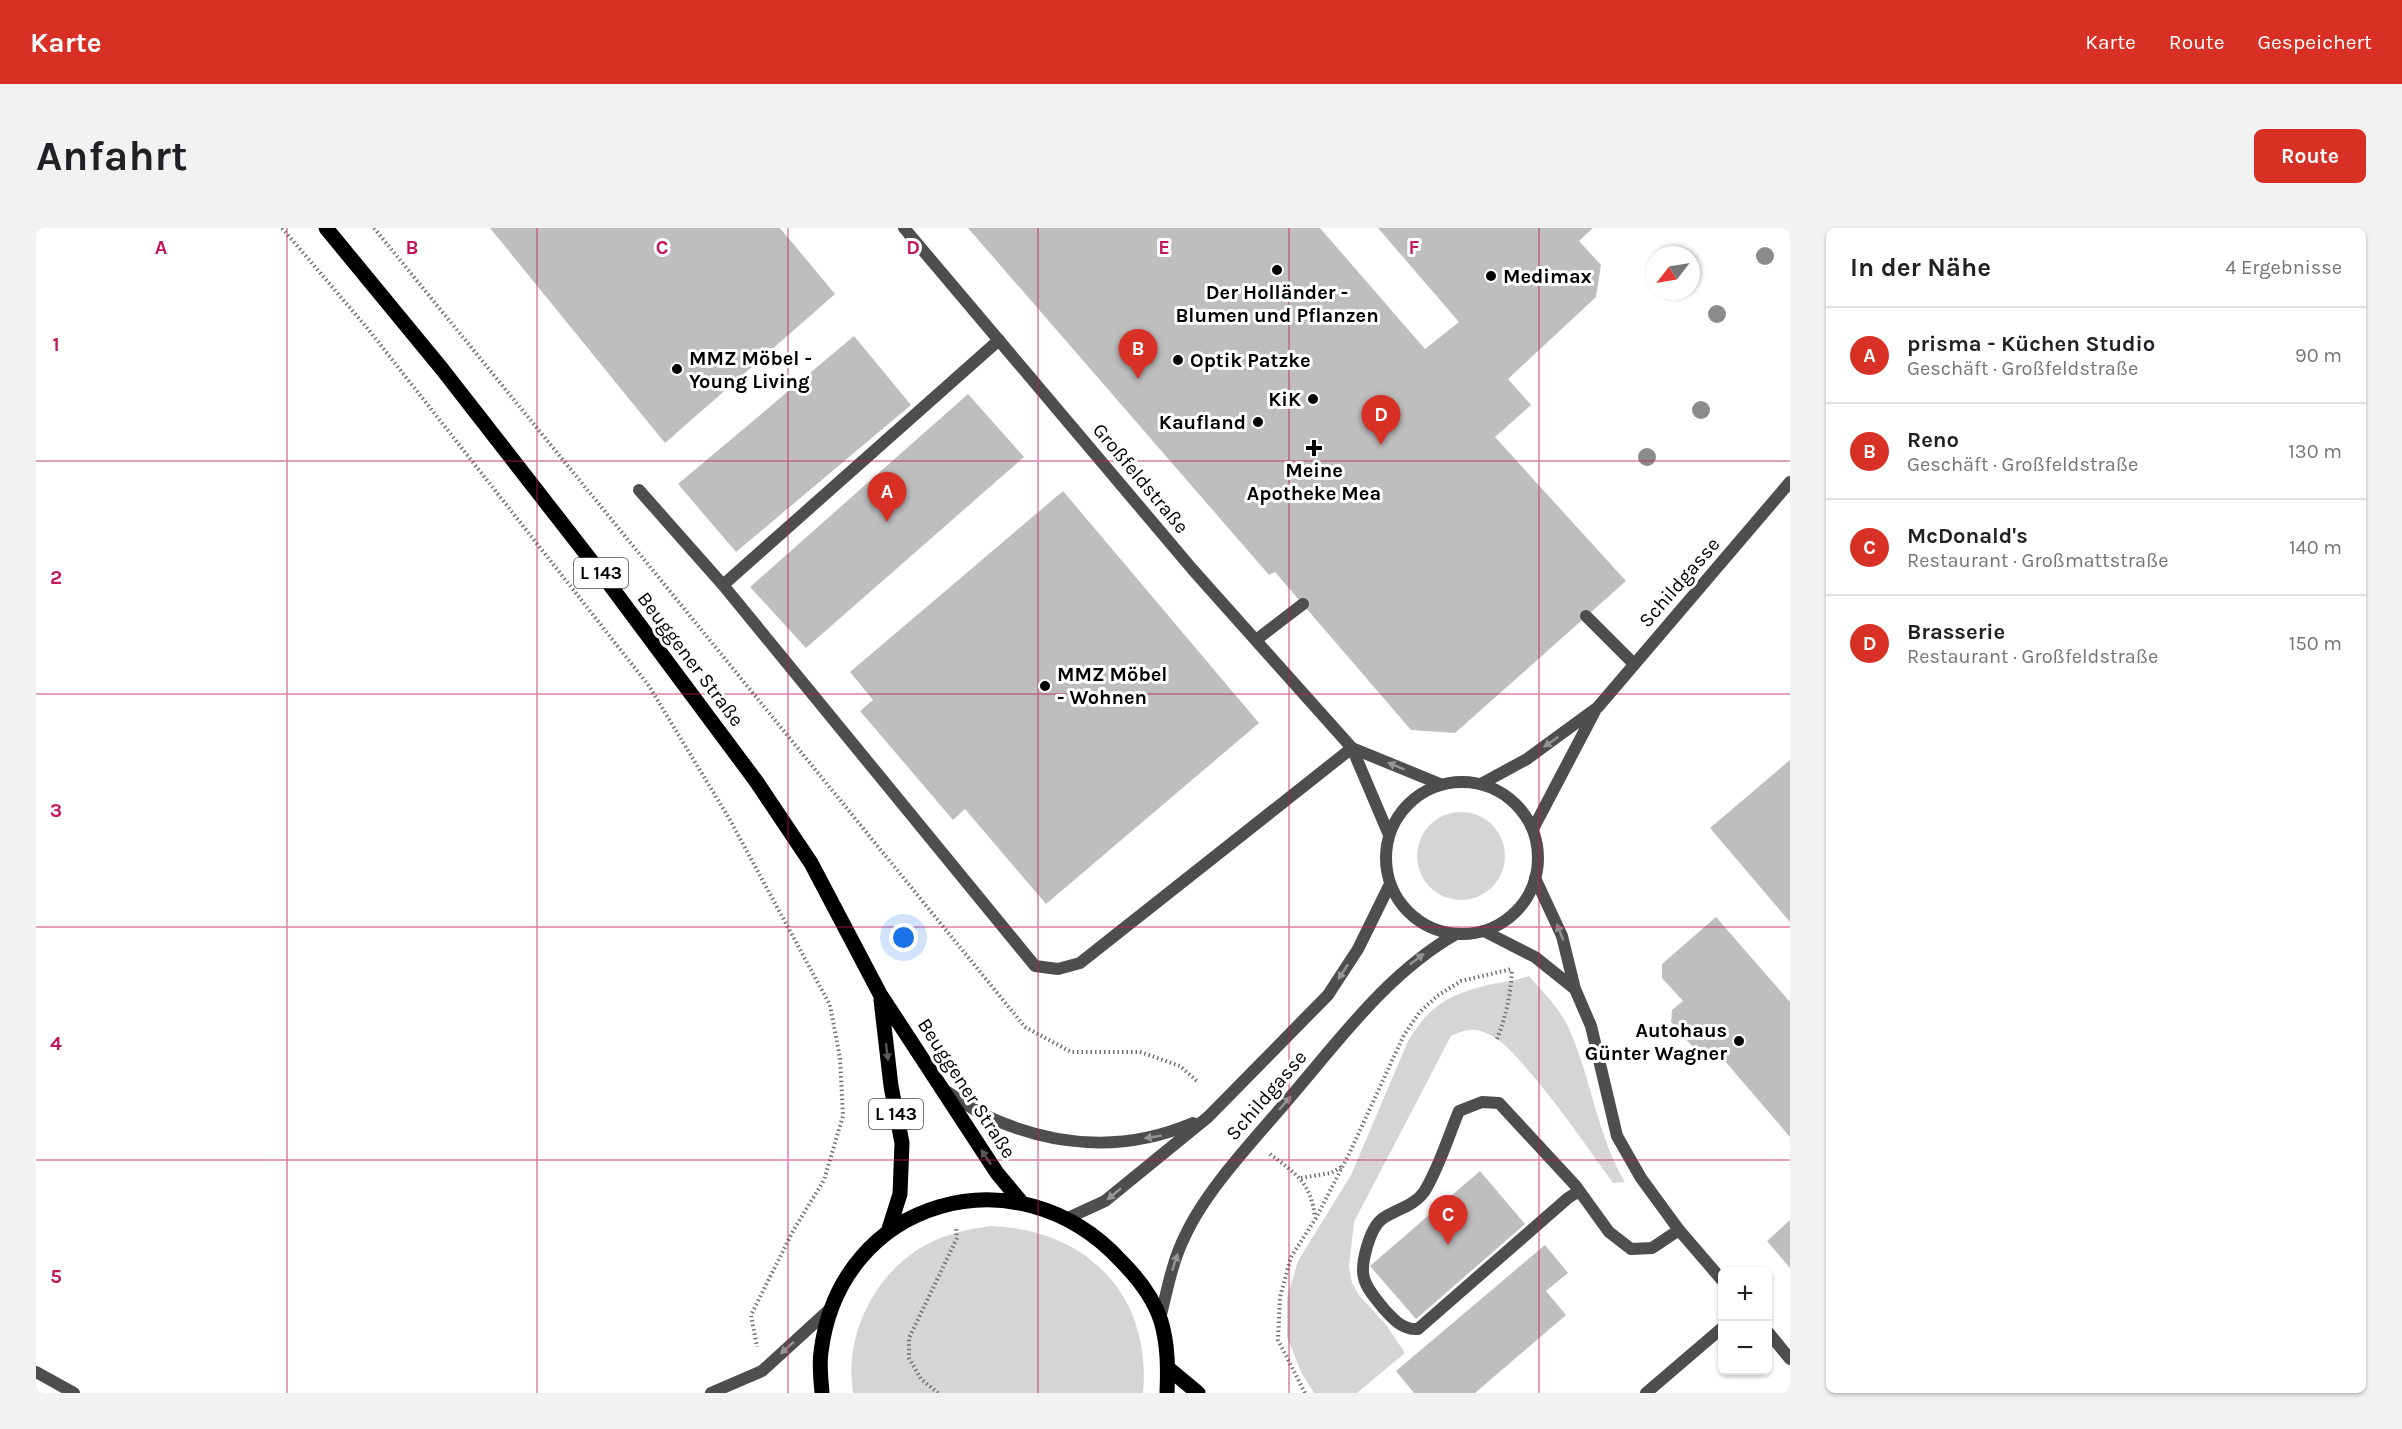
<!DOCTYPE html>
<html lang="de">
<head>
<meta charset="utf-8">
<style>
	body { margin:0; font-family:Karla,sans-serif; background:#f2f2f2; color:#202124 }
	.controls { position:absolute; right:18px; bottom:18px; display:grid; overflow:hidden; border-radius:9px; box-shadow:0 2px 4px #0004 }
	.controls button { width:54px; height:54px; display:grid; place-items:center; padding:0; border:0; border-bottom:2px solid #e0e0e0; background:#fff; color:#202124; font:30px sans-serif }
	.compass { position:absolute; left:1610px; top:18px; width:54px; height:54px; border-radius:50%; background:#fff; box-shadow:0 2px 4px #0004; rotate:239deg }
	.you { position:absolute; left:868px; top:710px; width:21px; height:21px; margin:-15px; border:4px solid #fff; border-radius:50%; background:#1a73e8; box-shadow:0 0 0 9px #1a73e833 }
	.badge { display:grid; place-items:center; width:39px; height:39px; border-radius:50%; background:#d93025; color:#fff; font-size:20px; font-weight:700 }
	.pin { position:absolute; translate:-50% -50px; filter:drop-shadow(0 2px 3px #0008) }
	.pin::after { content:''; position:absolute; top:32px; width:21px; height:18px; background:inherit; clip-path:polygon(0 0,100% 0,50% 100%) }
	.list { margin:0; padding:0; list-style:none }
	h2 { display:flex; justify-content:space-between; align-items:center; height:78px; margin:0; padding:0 24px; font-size:26px }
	h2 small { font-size:20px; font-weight:400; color:#757577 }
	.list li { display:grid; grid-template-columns:39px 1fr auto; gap:18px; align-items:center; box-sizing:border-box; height:96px; padding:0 24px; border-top:2px solid #e0e0e0 }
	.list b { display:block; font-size:22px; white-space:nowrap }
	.list p { margin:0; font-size:20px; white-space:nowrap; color:#757577 }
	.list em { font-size:20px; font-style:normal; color:#757577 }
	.map { position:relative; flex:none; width:1754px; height:1165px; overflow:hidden; border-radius:9px }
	header { display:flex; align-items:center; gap:36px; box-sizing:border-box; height:84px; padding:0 30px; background:#d93025; color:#fff }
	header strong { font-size:28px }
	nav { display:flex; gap:33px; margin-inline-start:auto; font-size:21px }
	.intro { display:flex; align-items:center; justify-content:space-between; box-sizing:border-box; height:144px; padding:0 36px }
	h1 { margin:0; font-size:42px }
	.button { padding:15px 27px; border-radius:9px; background:#d93025; color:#fff; font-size:21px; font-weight:700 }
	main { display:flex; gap:36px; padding:0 36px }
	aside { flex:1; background:#fff; border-radius:9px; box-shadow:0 2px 4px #0004 }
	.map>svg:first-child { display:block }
	.green { fill:#d5d5d5 }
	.building { fill:#bebebe }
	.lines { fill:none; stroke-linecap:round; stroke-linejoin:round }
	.path { stroke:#707070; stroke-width:4; stroke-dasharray:1.5 3; stroke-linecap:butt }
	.service { stroke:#4e4e4e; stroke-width:12 }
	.minor { stroke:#4e4e4e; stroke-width:12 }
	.tertiary { stroke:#4e4e4e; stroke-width:12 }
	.primary { stroke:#000; stroke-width:15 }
	.tree { fill:#8b8b8b }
	.oneway { fill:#959595 }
	.oneway2 { fill:#595959 }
	.grid { fill:none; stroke:#c2185b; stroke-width:1.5; stroke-opacity:0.55 }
	.poi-dot { fill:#000; stroke:#fff; stroke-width:2 }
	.labels { text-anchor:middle; stroke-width:6; stroke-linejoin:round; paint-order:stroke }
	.shield { fill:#fff; stroke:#4c4c4c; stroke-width:1.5 }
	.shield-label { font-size:18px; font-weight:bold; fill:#000 }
	.poi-label { font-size:20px; font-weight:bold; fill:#000; stroke:#fff; text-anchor:start }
	.street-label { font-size:20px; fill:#000; stroke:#fff }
	.grid-label { font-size:20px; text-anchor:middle; font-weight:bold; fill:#c2185b; stroke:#fff; stroke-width:6; stroke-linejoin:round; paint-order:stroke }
</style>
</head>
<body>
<header>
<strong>Karte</strong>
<nav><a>Karte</a><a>Route</a><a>Gespeichert</a></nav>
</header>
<div class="intro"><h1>Anfahrt</h1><a class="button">Route</a></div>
<main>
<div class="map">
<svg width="1754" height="1165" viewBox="0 0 1754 1165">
	<rect width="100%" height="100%" fill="#fff"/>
	<path class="green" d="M1381 628a44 44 0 1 1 88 0a44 44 0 1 1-88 0Z
		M1493 748C1507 764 1526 783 1534 803 1556 853 1561 907 1589 954L1577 955C1551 919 1526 882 1497 848 1484 833 1469 813 1450 805 1438 799 1427 802 1415 808L1318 994 1313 1039 1316 1055 1323 1067 1351 1098 1369 1125 1321 1165H1278L1265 1144 1251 1109V1070L1262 1033 1315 947 1372 813C1394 776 1416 765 1457 756 1470 754 1482 752 1493 748Z
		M956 998C1052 1002 1116 1068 1107 1165H817C807 1101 845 1032 907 1009 923 1003 939 1000 956 998Z"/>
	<path class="building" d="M454 0H744L799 66 629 215Z
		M932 0H1284L1389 121 1423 94 1342 0H1557L1543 13 1565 37 1560 69 1472 151 1495 177 1459 209 1590 353 1419 505 1375 502 1239 344 1233 347Z
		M818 108 875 177 700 324 642 256Z
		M932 166 988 229 770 420 714 359Z
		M1027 263 1223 495 1010 676 929 581 917 592 824 483 837 472 814 444Z
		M1754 532V694L1674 600Z
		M1680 689 1754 774V909L1688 832 1682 834 1669 833 1635 794 1636 782 1647 773 1626 750V736Z
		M1444 943 1489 996 1380 1091 1334 1038Z
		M1754 992V1040L1731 1013Z
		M1509 1017 1532 1045 1510 1063 1530 1087 1439 1165H1378L1360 1143Z"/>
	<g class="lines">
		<path class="path" d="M246 0 332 101 613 458 694 592 794 777 804 830 807 888 788 952 757 1003 715 1087 721 1119
			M338 0 989 799 1035 824H1104L1144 838 1161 853
			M1461 811C1470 788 1475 766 1476 741
			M1234 926C1260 946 1275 954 1279 990
			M1265 950 1295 945 1307 938
			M902 1165 885 1151 873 1130V1110L921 1010 920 999
			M1269 1165 1242 1112 1244 1069 1255 1029 1280 990 1313 926 1368 807 1383 785 1401 768 1425 753 1476 741"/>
		<path class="service" d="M603 262 687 357 999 738 1022 741 1044 735 1316 520
			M687 357 963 112
			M1550 388 1598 436
			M1220 412 1267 376
			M1543 963 1532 970 1382 1101C1367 1102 1358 1092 1348 1081 1341 1072 1331 1062 1328 1050 1324 1036 1334 1000 1346 991 1360 981 1377 979 1388 964 1403 940 1412 909 1423 883L1446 874 1463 875 1539 957 1573 1004 1595 1021 1616 1020 1643 1002
			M1610 1165 1686 1100"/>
		<path class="minor" d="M868 0 1157 342 1316 520 1353 607
			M1316 520 1404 556
			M1499 650 1526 708 1539 761 1555 798 1581 908 1605 950 1643 1002 1686 1052
			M1448 703 1499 729 1539 761
			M1732 1104 1754 1131"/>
		<path class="tertiary" d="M1350 630a76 76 0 1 1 152 0a76 76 0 1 1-152 0Z
			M1445 556 1491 531 1562 479 1754 254
			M1497 601 1559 483
			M907 861C920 869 933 879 946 886 1015 919 1087 925 1157 895
			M1032 990 1069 973 1172 889 1292 767 1322 721 1354 656
			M1124 1091C1131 1063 1136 1034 1149 1008 1170 962 1217 913 1250 874 1302 814 1350 746 1420 706
			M0 1144 38 1165
			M675 1165 726 1143 794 1081"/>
		<path class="primary" d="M290 0 406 141 568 349 720 553 775 635 844 766 961 945 986 975
			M845 772 855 858 866 915 864 966 852 1004
			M1132 1140 1162 1165
			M786 1165C785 1152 783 1137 785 1124 804 970 982 921 1085 1033 1101 1049 1118 1071 1125 1093 1132 1117 1132 1140 1131 1165"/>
	</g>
	<g class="tree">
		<circle cx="1729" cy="28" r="9"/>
		<circle cx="1681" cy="86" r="9"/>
		<circle cx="1665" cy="182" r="9"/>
		<circle cx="1611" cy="229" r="9"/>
	</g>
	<defs><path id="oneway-solid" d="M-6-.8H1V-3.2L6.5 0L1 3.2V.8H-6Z" transform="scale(1.5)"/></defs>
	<g class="oneway">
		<use href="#oneway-solid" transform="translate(1515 514) rotate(145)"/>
		<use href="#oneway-solid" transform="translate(1360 538) rotate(-158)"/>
		<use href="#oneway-solid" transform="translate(1524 704) rotate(-112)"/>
		<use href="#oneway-solid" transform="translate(1381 731) rotate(-38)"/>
		<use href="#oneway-solid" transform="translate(1307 744) rotate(123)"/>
		<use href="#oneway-solid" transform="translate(1249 875) rotate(-49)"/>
		<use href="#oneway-solid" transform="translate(1117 909) rotate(171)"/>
		<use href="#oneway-solid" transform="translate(1078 966) rotate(141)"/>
		<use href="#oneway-solid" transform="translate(1139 1034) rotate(-72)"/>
		<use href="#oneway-solid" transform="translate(751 1120) rotate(138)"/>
	</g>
	<g class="oneway2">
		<use href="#oneway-solid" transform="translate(851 824) rotate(83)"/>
		<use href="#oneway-solid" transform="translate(950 929) rotate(-124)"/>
	</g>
	<path class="grid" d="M251 0V1165M501 0V1165M752 0V1165M1002 0V1165M1253 0V1165M1503 0V1165M0 233H1754M0 466H1754M0 699H1754M0 932H1754"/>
	<g class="poi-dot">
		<circle cx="1241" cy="42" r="6"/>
		<circle cx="1455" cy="48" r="6"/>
		<circle cx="1142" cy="132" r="6"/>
		<circle cx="641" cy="141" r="6"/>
		<circle cx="1277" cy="171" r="6"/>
		<circle cx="1222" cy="194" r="6"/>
		<path d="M1275 211h6v6h6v6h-6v6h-6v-6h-6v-6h6z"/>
		<circle cx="1009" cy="458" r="6"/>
		<circle cx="1703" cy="813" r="6"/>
	</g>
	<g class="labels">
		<g class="shield">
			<rect x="538" y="330" width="54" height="30" rx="4.5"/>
			<rect x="833" y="871" width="54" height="30" rx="4.5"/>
		</g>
		<g class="shield-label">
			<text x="565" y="351">L 143</text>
			<text x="860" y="892">L 143</text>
		</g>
		<g class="poi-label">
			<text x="1467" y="55">Medimax</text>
			<text x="1241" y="71" text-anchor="middle">Der Holländer -<tspan x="1241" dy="23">Blumen und Pflanzen</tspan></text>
			<text x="653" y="137">MMZ Möbel -<tspan x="653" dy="23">Young Living</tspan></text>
			<text x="1154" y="139">Optik Patzke</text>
			<text x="1265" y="178" text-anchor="end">KiK</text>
			<text x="1210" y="201" text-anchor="end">Kaufland</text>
			<text x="1278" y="249" text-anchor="middle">Meine<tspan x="1278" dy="23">Apotheke Mea</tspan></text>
			<text x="1021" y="453">MMZ Möbel<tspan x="1021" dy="23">- Wohnen</tspan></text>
			<text x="1691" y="809" text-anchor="end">Autohaus<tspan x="1691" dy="23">Günter Wagner</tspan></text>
		</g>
		<g class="street-label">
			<text transform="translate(1105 250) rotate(50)" y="7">Großfeldstraße</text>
			<text transform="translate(1643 354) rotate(-49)" y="7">Schildgasse</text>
			<text transform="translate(655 431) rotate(53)" y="7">Beuggener Straße</text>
			<text transform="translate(931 860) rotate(57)" y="7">Beuggener Straße</text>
			<text transform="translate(1230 867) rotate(-49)" y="7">Schildgasse</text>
		</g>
	</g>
	<g class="grid-label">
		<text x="125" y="26">A</text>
		<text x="376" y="26">B</text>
		<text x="626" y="26">C</text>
		<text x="877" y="26">D</text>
		<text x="1128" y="26">E</text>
		<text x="1378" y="26">F</text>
		<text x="20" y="123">1</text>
		<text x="20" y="356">2</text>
		<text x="20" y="589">3</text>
		<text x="20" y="822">4</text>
		<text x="20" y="1055">5</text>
	</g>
</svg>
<div class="controls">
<button>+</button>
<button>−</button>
</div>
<svg class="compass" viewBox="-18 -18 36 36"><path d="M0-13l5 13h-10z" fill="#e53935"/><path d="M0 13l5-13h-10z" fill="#757577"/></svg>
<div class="you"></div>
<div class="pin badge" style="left:851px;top:294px">A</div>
<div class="pin badge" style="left:1102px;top:151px">B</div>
<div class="pin badge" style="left:1412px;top:1017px">C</div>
<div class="pin badge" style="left:1345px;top:217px">D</div>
</div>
<aside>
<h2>In der Nähe<small>4 Ergebnisse</small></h2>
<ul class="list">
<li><span class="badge">A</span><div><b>prisma - Küchen Studio</b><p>Geschäft · Großfeldstraße</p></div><em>90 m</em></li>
<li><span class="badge">B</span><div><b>Reno</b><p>Geschäft · Großfeldstraße</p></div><em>130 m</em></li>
<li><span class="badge">C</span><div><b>McDonald's</b><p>Restaurant · Großmattstraße</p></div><em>140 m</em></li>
<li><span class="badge">D</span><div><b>Brasserie</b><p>Restaurant · Großfeldstraße</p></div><em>150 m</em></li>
</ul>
</aside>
</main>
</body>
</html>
